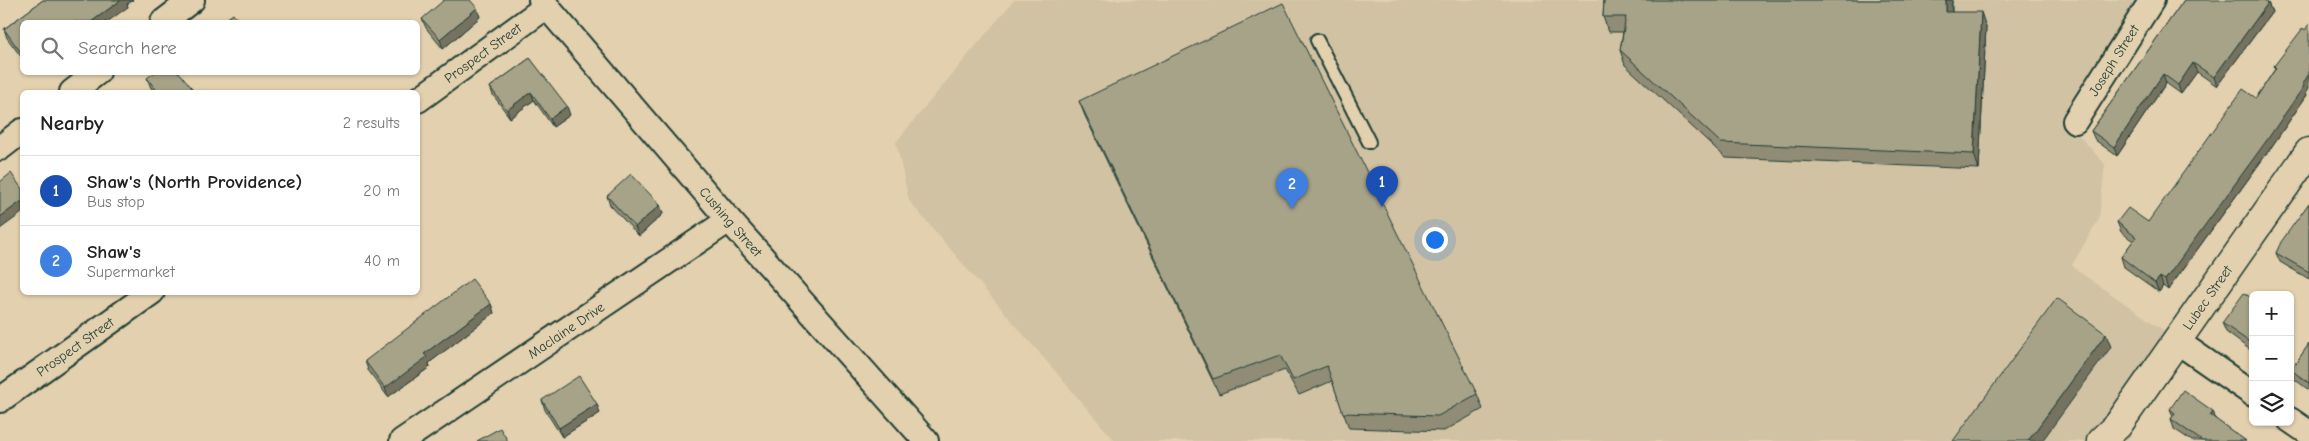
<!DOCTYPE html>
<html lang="en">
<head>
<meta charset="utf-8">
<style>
	body { margin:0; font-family:"Comic Neue",sans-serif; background:#f6f6f6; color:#222 }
	.controls { position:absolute; right:15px; bottom:15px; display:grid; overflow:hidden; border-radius:8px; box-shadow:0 1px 4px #0004 }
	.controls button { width:45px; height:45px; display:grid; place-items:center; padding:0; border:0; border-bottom:1px solid #e0e0e0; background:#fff; color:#222; font:25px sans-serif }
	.you { position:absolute; left:1434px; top:239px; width:18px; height:18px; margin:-12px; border:4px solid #fff; border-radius:50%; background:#1a73e8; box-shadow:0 0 0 8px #1a73e833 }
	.badge { display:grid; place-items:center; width:32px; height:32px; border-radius:50%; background:#d1495b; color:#fff; font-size:16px; font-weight:700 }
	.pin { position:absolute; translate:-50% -41px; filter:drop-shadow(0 1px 2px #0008) }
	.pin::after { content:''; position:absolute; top:26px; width:18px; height:15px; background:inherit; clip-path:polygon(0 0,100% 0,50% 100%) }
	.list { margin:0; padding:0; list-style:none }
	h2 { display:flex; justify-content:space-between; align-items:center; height:65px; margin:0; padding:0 20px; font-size:21px }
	h2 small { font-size:16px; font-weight:400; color:#767676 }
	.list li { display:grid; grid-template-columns:32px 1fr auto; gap:15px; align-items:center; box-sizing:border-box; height:70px; padding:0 20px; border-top:1px solid #e0e0e0 }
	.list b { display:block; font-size:19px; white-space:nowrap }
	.list p { margin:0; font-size:16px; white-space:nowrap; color:#767676 }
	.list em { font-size:16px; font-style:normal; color:#767676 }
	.icon { flex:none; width:28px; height:28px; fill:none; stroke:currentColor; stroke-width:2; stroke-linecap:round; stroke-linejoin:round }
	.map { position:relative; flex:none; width:2309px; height:441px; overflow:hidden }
	.search { position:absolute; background:#fff; box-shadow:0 1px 4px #0004; left:20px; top:20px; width:400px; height:55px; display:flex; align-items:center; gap:12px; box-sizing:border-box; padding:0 18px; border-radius:8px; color:#767676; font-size:19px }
	.panel { position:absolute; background:#fff; box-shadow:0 1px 4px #0004; left:20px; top:90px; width:400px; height:205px; border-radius:8px }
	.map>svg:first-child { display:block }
	.built { fill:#d1c2a3 }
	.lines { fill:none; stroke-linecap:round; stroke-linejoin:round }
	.service-casing { stroke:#1f3d34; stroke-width:16 }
	.minor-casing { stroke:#1f3d34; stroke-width:28 }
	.tertiary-casing { stroke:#1f3d34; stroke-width:31 }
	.service { stroke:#e3d0ae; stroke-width:12 }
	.minor { stroke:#e3d0ae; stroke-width:24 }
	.tertiary { stroke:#e3d0ae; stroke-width:28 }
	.wall { fill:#908c76; stroke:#1f3d34 }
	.shaded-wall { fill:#757260; stroke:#1f3d34 }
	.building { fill:#a7a389; stroke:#1f3d34 }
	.labels { text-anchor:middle; stroke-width:4.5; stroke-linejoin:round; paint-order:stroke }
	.street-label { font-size:14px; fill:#1f3d34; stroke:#e3d0ae }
</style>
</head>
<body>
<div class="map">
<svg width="2309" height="441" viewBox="0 0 2309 441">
	<rect width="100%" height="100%" fill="#e3d0ae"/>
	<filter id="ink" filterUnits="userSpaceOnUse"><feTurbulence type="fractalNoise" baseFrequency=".02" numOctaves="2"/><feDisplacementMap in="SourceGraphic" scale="10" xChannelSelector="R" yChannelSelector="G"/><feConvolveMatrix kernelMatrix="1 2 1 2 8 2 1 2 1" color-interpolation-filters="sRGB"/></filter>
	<g filter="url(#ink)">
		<path class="built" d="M1014 0H2148L2072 128 2105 164 2099 219 2072 265 2081 273 2173 337 2103 441H1115L909 201 896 142Z"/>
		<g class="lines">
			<g class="service-casing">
				<path id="service" d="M1317 40 1369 142"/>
			</g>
			<g class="minor-casing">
				<g id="minor">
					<path id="s1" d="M541 0 729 220 926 441"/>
					<path d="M163 22 192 0"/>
					<path d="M72 92 98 72"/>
					<path id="s2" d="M418 100 547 6"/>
					<path id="s3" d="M2075 121 2152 0"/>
					<path d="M0 148 22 131"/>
					<path d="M2178 342 2253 394"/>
					<path id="s4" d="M0 400 152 292"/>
					<path d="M2290 420 2309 433"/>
					<path id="s5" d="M402 441 729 220"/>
				</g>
			</g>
			<g class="tertiary-casing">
				<g id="tertiary">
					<path id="s6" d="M2101 441 2118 425 2309 152"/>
				</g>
			</g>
			<use href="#service" class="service"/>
			<use href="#minor" class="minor"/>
			<use href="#tertiary" class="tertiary"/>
		</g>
		<path class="wall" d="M43 0H133L127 4 128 7 22 22V58L7 38 4 29Z
			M1604 0H1952V12L1986 27 1979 169 1726 158 1625 65 1620 50 1623 32H1609L1603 17Z
			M2184 0 2268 3 2272 12 2217 86 2197 72 2181 94 2166 83 2117 156 2095 140 2091 131Z
			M477 8 480 17 443 49 426 28 422 19Z
			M530 58 570 115 553 127 534 100 510 118 493 95 490 87Z
			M2274 66 2306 93 2307 95 2270 149 2168 290 2163 286 2159 292 2124 267 2121 257 2133 241 2121 232 2117 222H2148L2256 98 2275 69Z
			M147 78 195 92H155L151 88Z
			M1079 101 1477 394 1483 409 1444 431 1349 428 1332 381 1299 395 1285 370 1219 394 1085 116Z
			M607 196 660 205 663 214 639 236 610 205Z
			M2309 203V279L2280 262 2276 253Z
			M2253 299V352L2226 332 2222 323Z
			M491 304 494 313 429 363 430 367 388 397 368 370 365 361Z
			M2309 344V390L2294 379 2291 370Z
			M542 400 600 413 562 437 545 410Z
			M2170 409 2216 420 2246 441H2192L2174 429 2171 419 2173 416Z"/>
		<path class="shaded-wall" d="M121 0H133L127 4 128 7 107 22H91Z
			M1946 0H1952L1951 27 1946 12Z
			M2268 3 2272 12 2217 86 2214 77Z
			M477 8 480 17 443 49 440 39Z
			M1981 12 1986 27 1979 169 1974 154Z
			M2193 63 2197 72 2181 94 2178 85Z
			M2163 74 2166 83 2117 156 2114 147Z
			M2309 74V88L2306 93 2307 95 2270 149 2168 290 2165 280Z
			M531 92 534 100 510 118 507 110Z
			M567 106 570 115 553 127 550 119Z
			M22 201V213L0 229V217Z
			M660 205 663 214 639 236 635 227Z
			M2160 277 2163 286 2159 292 2155 283Z
			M491 304 494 313 429 363 430 367 388 397 385 388 424 354Z
			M2106 334 2111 347 2042 441H2028Z
			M597 404 600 413 562 437 559 428Z
			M2213 411 2216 420 2210 415Z"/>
		<path class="building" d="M43 0H121L91 22H22V54L4 29Z
			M444 0H470L477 8 440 39 422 19Z
			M1604 0H1946V12H1981L1974 154 1721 143 1620 50 1626 17H1603Z
			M2184 0H2264L2268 3 2214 77 2193 63 2178 85 2163 74 2114 147 2091 131Z
			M1283 3 1477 394 1438 416 1343 413 1327 366 1293 380 1280 355 1213 379 1079 101Z
			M233 14 239 22H222Z
			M2309 24V74L2302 85 2304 86 2267 140 2165 280 2160 277 2155 283 2121 257 2136 237 2117 222 2128 208 2148 222 2243 89 2256 98 2276 68 2274 66 2303 28 2305 30Z
			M530 58 567 106 550 119 531 92 507 110 490 87Z
			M155 72H179L195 92H158L147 78Z
			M11 173 22 189V201L0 217V182Z
			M631 174 660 205 635 227 607 196Z
			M2309 203V272L2276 253 2281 242Z
			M472 279 491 304 424 354 427 357 385 388 365 361Z
			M2244 293 2253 299V341L2251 343 2222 323Z
			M2057 298 2106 334 2028 441H1953Z
			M2309 344V383L2291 370Z
			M579 376 597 404 559 428 542 400Z
			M2183 390 2213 411 2210 415 2246 441H2202L2171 419 2175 413 2170 409Z
			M500 428 508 441H477Z"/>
	</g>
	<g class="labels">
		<g class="street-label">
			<text dy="5" stroke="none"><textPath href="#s2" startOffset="80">Prospect Street</textPath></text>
			<text dy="5" stroke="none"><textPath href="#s3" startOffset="72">Joseph Street</textPath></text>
			<text dy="5" stroke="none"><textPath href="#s1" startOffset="292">Cushing Street</textPath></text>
			<text dy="5" stroke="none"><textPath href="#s6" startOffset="179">Lubec Street</textPath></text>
			<text dy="5" stroke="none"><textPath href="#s5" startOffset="198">Maclaine Drive</textPath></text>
			<text dy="5" stroke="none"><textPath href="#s4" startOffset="92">Prospect Street</textPath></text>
		</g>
	</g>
</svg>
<div class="controls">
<button>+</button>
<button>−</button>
<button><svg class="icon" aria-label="layers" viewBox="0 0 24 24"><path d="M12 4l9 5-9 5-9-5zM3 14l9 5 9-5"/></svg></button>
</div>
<div class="you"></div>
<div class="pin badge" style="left:1382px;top:207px;background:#1a4fb4">1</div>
<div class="pin badge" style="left:1292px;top:209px;background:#3f7fe0">2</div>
<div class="search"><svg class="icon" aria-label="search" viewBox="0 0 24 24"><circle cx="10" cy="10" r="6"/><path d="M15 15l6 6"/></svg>Search here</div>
<section class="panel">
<h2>Nearby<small>2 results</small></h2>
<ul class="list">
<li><span class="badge" style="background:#1a4fb4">1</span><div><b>Shaw's (North Providence)</b><p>Bus stop</p></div><em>20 m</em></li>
<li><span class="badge" style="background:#3f7fe0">2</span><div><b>Shaw's</b><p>Supermarket</p></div><em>40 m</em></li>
</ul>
</section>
</div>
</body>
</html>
